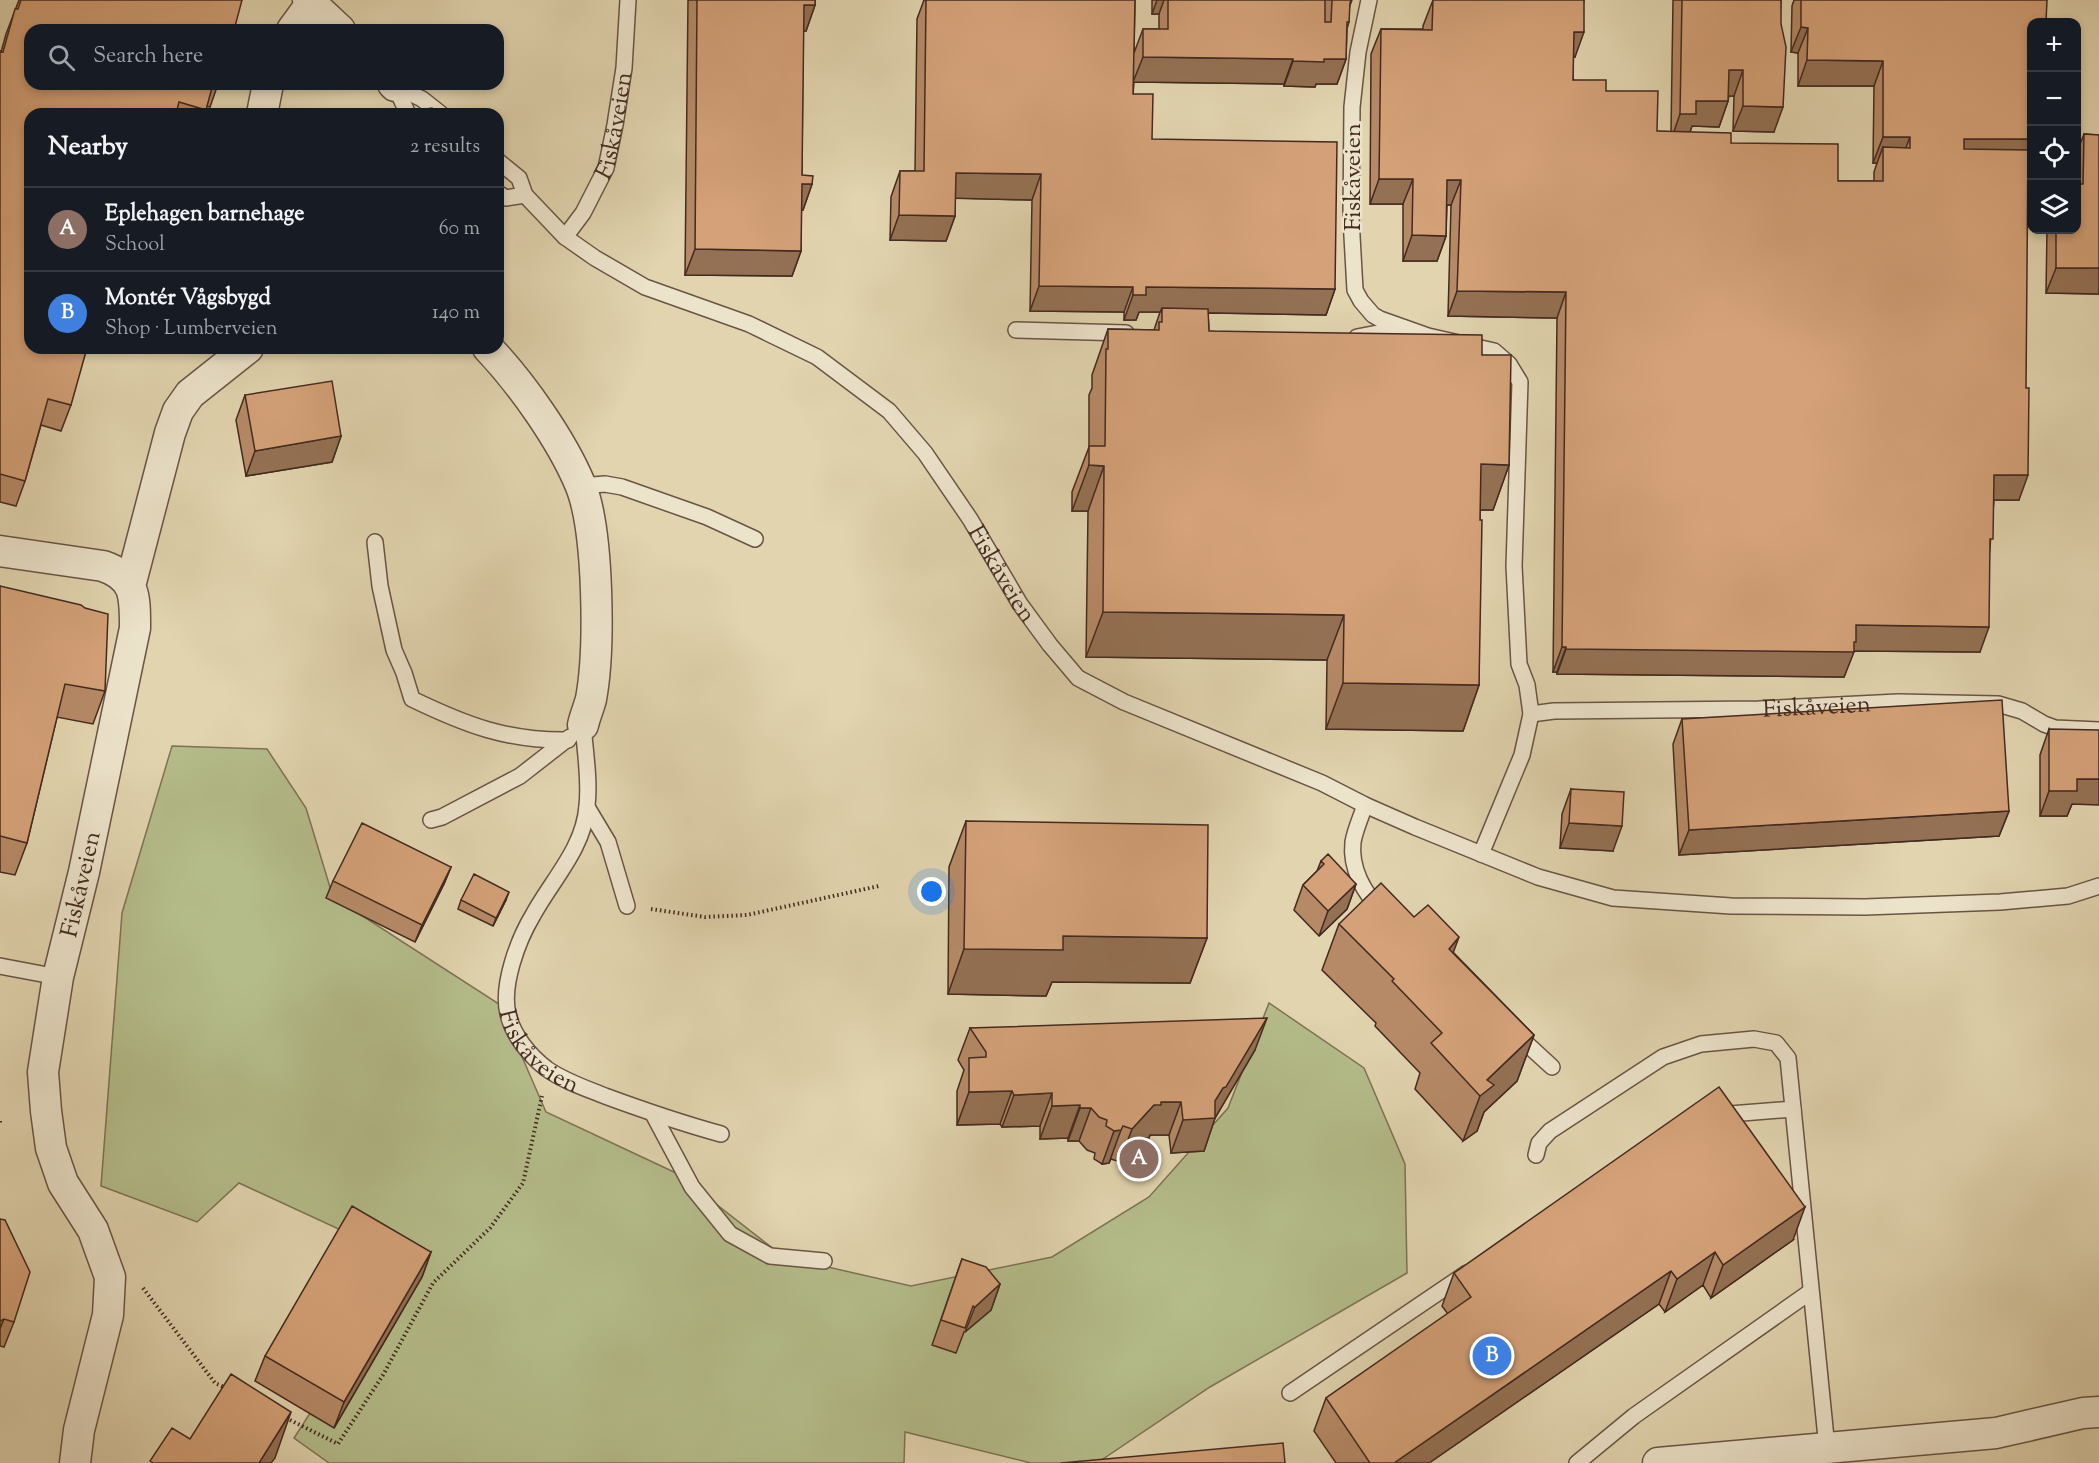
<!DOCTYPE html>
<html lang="en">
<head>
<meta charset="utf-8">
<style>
	body { margin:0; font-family:"Sorts Mill Goudy",serif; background:#242831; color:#f1f3f6 }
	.controls { position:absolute; right:18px; top:18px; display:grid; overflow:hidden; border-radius:12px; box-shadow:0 3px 9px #0003 }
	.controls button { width:54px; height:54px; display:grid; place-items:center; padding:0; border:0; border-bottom:2px solid #363941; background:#171b24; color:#f1f3f6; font:30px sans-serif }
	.you { position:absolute; left:932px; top:892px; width:21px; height:21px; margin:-15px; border:4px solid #fff; border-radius:50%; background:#1a73e8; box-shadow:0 0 0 9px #1a73e833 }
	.badge { display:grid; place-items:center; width:39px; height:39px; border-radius:50%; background:#1a73e8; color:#fff; font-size:20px; font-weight:700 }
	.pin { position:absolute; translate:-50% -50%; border:3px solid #fff; box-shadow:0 2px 6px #0006 }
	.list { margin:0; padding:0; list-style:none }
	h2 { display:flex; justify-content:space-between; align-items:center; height:78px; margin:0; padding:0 24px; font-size:26px }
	h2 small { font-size:20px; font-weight:400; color:#9ea1a6 }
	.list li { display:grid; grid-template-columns:39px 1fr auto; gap:18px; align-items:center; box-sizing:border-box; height:84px; padding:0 24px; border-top:2px solid #363941 }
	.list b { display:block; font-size:22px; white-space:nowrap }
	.list p { margin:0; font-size:20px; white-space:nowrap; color:#9ea1a6 }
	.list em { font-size:20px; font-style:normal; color:#9ea1a6 }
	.icon { flex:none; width:33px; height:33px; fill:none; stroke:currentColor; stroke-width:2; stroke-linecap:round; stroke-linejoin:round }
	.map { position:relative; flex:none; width:2099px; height:1463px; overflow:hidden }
	.search { position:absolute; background:#171b24; box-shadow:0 3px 9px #0003; left:24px; top:24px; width:480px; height:66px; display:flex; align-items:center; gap:15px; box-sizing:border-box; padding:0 21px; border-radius:18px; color:#9ea1a6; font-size:22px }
	.panel { position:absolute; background:#171b24; box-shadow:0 3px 9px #0003; left:24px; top:108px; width:480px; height:246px; border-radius:18px }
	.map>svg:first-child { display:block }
	.green { fill:#b4bc8a; stroke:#7c7355; stroke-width:1.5 }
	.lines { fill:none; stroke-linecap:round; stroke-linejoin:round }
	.lane-casing { stroke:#6a5444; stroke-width:18 }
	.street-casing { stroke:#6a5444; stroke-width:33 }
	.path { stroke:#432a20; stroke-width:4; stroke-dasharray:1.5 3; stroke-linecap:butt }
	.lane { stroke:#ece3cb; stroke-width:15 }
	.street { stroke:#ece3cb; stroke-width:30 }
	.wall { fill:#b68a67; stroke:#432a20; stroke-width:1.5 }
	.shaded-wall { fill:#947154; stroke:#432a20; stroke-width:1.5 }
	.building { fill:#d4a178; stroke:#432a20; stroke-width:1.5 }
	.labels { text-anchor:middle; stroke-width:5; stroke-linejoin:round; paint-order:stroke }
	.street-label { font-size:24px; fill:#432a20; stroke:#ece3cb }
</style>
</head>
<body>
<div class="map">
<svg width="2099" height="1463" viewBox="0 0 2099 1463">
	<rect width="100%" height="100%" fill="#e1d4af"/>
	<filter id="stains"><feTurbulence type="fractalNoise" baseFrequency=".00333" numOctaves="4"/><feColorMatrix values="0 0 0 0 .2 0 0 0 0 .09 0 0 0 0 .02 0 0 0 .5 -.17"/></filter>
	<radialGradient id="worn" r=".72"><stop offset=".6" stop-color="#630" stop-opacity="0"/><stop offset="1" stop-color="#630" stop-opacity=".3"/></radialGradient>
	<path class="green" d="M172 746 267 749 306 808 333 897 499 1004 546 1112 676 1173 784 1257 911 1286 1052 1257 1149 1197 1228 1108 1269 1003 1364 1068 1405 1164 1407 1273 1210 1387 1097 1463H1031L905 1432 904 1463H329L294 1438 408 1261 239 1183 197 1222 101 1186 122 913Z"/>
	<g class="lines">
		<g class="lane-casing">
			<g id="lane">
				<path d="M1369 0 1358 52 1352 107 1351 218 1355 290 1361 301 1373 315 1380 319 1428 336 1494 351 1509 364 1520 382 1514 566 1519 664 1527 685 1531 714 1522 755 1481 854"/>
				<path d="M395 86 422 99 441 114"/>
				<path d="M395 86 408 114"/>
				<path id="s1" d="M498 161 519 178 525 195 565 237 595 258 645 287 749 324 817 357 889 411 925 453 970 519 1020 604 1050 645 1078 678 1124 702 1322 783 1365 805 1415 827 1538 877 1613 898 1731 906 1865 907 2000 902 2068 896 2099 886"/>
				<path d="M498 193 506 198 525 195"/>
				<path id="s2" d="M565 237 583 213 606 168 615 125 624 68 628 0"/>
				<path d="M1016 330 1126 333"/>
				<path d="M1357 337 1404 328"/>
				<path d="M581 486 605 484 622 487 707 517 755 539"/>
				<path d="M375 542 380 586 394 650 404 673 412 699C466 725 507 741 568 740"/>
				<path id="s3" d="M1531 714 1554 711 1759 709 1898 702 1998 704 2022 711 2044 724 2055 728 2099 730"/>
				<path id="s4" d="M583 725C585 751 590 780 587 806 584 848 552 880 533 915 518 940 501 985 508 1014 513 1036 530 1056 547 1069 564 1081 585 1088 605 1096 643 1110 681 1123 721 1134"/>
				<path d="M1365 805C1361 817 1355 830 1353 842 1350 868 1364 894 1382 910"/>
				<path d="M587 807 608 842 627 906"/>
				<path d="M431 820 442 817 520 776 570 737"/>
				<path d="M0 966 58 977"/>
				<path d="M1514 1032 1552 1067"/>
				<path d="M653 1114 692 1187 730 1234 770 1256 824 1261"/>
				<path d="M1717 1115 1793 1109"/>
				<path d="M1536 1155 1539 1143 1550 1131 1663 1057 1701 1044 1754 1039 1776 1043 1788 1058 1827 1448"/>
				<path d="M1290 1393 1467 1273"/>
				<path d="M1577 1463 1634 1416 1810 1292"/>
			</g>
		</g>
		<g class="street-casing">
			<path id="street" d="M308 0 340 30
				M292 30 311 4
				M393 84 395 86
				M262 114 268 84
				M488 348C522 384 561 439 580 484 599 529 600 650 591 699 589 707 585 716 583 725
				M0 551 103 566C136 577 135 597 135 628L84 872 58 977 43 1072 46 1111 51 1148 63 1183 93 1230 110 1277 108 1315 79 1430 75 1463
				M130 586 170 433 178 411 190 394 248 348
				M1658 1463 1996 1433 2083 1413 2099 1412"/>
		</g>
		<path class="path" d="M651 909 705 917 747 915 879 886
			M0 1121V1125
			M143 1288 215 1383 226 1388
			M286 1418 338 1444 383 1375 433 1283 490 1228 523 1183 542 1096"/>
		<use href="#lane" class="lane"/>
		<use href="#street" class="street"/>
	</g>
	<path class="wall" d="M19 0H242L30 84H218L210 107 206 106 204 114H30L71 405 61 431 41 425 25 481 16 506 0 502V51L1 52 6 34Z
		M688 0H815V5L806 31H803L802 175 812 184 803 210H801V251L792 276 685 275Z
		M924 0H1135L1134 53 1143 29H1159V14H1152V0H1352L1349 8V22L1347 29 1346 59 1337 84H1316L1315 87 1284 86V84L1134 82 1133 94 1152 139 1335 289 1326 315 1208 313 1209 331 1482 355 1509 465 1493 510H1480L1479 685 1463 731 1326 729 1327 660 1086 657 1088 511H1072V492L1089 447V395L1092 388V375L1108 329 1154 330 1160 312H1139L1136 320H1124V312L1030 311 1032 200 955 198V216L946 241 890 240 891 197 900 171H915L917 19Z
		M1433 0H1584L1575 57H1573V80L1606 91 1657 131 1671 132 1673 0H1781L1774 132 1733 131 1734 96H1729L1728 101 1719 127 1692 126 1690 132 1731 143 1838 181H1874V172L1877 163H1873L1874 86H1798V53L1791 52 1792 6 1794 0H2047L2031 22V165L2028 164 2019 500H1994L1990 547 1980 652 1854 651 1844 677 1557 674V672H1553L1557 318 1448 316 1451 205H1447L1446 236 1437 261H1403V204H1370L1371 54 1381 29H1423V26Z
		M2084 134 2099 135V294L2046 293 2047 230H2076V155Z
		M245 395 341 436 332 462 246 476 236 420Z
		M0 586 105 691 93 724 57 717 27 843 15 875 0 872Z
		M1682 719 2009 811 1999 836 1679 855 1673 744Z
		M2049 729 2072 804 2067 816H2040V755Z
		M1571 789 1613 851 1560 848 1562 814Z
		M966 821 1207 938 1190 983 1052 982 1046 996 948 994 949 867Z
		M1321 861 1356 884 1347 909 1319 936 1294 910 1303 885 1317 871Z
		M451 867 444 884 415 942 326 898 333 881Z
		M461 900H506L493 926 458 909Z
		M1414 917 1453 952 1534 1035 1517 1081 1484 1112 1477 1131 1463 1141 1415 1089 1420 1073 1375 1026 1376 1023 1322 970 1339 924Z
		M970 1028 1255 1050 1215 1118 1204 1151 1171 1153 1169 1135H1150L1149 1138H1142L1120 1162 1111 1159 1109 1163 1102 1164 1094 1159 1095 1153 1087 1150 1079 1141H1068V1138L1040 1139V1126L1002 1127 1000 1124 957 1125V1091L964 1070 958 1060Z
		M0 1219 14 1322 4 1347 0 1346Z
		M1793 1240 1711 1298 1703 1285 1665 1312 1659 1304 1429 1463H1336L1314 1431 1326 1398 1448 1314 1442 1306 1454 1273Z
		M431 1252 422 1277 334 1428 255 1381 265 1356Z
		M962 1259 1000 1284 991 1310 965 1332H964L956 1353 932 1345Z"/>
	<path class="shaded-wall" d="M1157 0H1164L1159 14H1152Z
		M804 5H815L806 31H795Z
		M1801 27 1808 28 1798 53 1791 52Z
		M1574 32H1584L1575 57H1565Z
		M1143 57 1293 59 1284 84 1133 82Z
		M1324 59H1346L1337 84H1316L1315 87 1284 86 1293 61Z
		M1807 60 1883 61 1874 86H1798Z
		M1729 70H1743L1734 96H1720Z
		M1696 101H1728L1719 127 1692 126 1687 140H1671L1680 114Z
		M1743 106 1783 107 1774 132 1733 131Z
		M1883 137H1910L1900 163 1883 147 1877 163H1873Z
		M1964 139H2031V165L1955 164Z
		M956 173 1041 174 1032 200 946 198Z
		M1379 179H1413L1403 204H1370Z
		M1447 180H1461L1451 205H1438Z
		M802 184H812L803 210H792Z
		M899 215 955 216 946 241 890 240Z
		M1412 235 1446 236 1437 261H1403Z
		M695 249 801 251 792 276 685 275Z
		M2056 268H2099V294L2046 293Z
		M1039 286 1133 287 1124 312 1030 311Z
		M1146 287 1335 289 1326 315 1162 312V308L1160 312H1139L1136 320H1124L1133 295Z
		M1457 291 1566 292 1557 318 1448 316Z
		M341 436 332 462 246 476 255 451Z
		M1481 464 1509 465 1493 510H1464Z
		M1089 465 1104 466 1088 511H1072Z
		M1994 475H2028L2019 500H1985Z
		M1103 612 1344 615 1327 660 1086 657Z
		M1856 625 1989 627 1980 652 1853 651 1854 652 1844 677 1557 674 1566 649Z
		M1562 647H1566L1557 672H1553Z
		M1343 683 1479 685 1463 731 1326 729Z
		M2077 779H2099V805L2072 804 2067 816H2040L2049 791Z
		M2009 811 1999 836 1679 855 1689 830Z
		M1569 823 1622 826 1613 851 1560 848Z
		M451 867 444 884 415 942 422 925Z
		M1356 884 1347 909 1319 936 1328 911Z
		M509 892 506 900 493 926 496 918Z
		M1063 936 1207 938 1190 983 1052 982 1046 996 948 994 964 949Z
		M1459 937 1442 983 1449 949Z
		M1267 1018 1255 1050 1215 1118 1204 1151 1171 1153 1183 1120Z
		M1534 1035 1517 1081 1484 1112 1477 1131 1463 1141 1480 1096 1487 1080Z
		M1012 1091 1000 1124 957 1125 969 1092Z
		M1052 1093 1040 1126 1002 1127 1014 1095Z
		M1161 1102H1181L1169 1135H1150L1149 1138H1142L1120 1162 1132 1129 1154 1105Z
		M1080 1105 1068 1138 1040 1139 1052 1106Z
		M1080 1108H1091L1079 1141H1068Z
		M1121 1130 1109 1163 1102 1164 1114 1131Z
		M1805 1207 1793 1240 1711 1298 1723 1265Z
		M431 1252 422 1277 334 1428 344 1402Z
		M1715 1252 1703 1285 1665 1312 1677 1279Z
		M1671 1271 1659 1304 1429 1463H1394Z
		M1000 1284 991 1310 965 1332 975 1307Z
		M4 1319 0 1329V1321Z
		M291 1412 275 1458 271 1463H259Z"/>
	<path class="building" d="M21 0H242L234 30H30V84H213L206 110 179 102 176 114H30V348H87L71 405 48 399 25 481 0 474V51L3 52 15 9H18Z
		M697 0H815V5H804L802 175 813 176 812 184H802L801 251 695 249Z
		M926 0H1135L1133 94H1153L1152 139 1337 142 1335 289 1146 287V295H1133V287L1039 286 1041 174 956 173 955 216 899 215 900 171H924Z
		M1168 0H1325V22H1331L1332 0H1351L1350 3 1349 22H1347L1346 59H1324V62L1293 61V59L1143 57V29H1168Z
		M1433 0H1584V32H1574L1573 80H1606V91H1658L1657 131 1731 133V143L1838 144V181H1883V147L1910 148V137H1883V61L1807 60 1808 28 1801 27V0H2047L2046 22H2031V139H1964V149L2028 150 2026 388H2029L2028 475H1994L1993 539H1990L1989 627 1856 625V642H1854V652L1566 649V647H1562L1566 292 1457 291 1461 180H1447L1446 236 1412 235 1413 179H1379L1381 29 1432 30Z
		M1682 0H1781V24L1786 47 1783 107 1743 106V70H1729L1728 101H1696V114H1680Z
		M432 108 438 114H416L420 110Z
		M2084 134 2099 135V268H2056V230H2076V184H2083Z
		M1162 308 1208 309 1209 331 1482 335V355H1511L1509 465 1481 464 1480 520H1482L1479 685 1343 683 1344 615 1103 612 1104 466 1089 465V446H1105L1106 349H1108V329L1159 330V322H1162Z
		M332 381 341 436 255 451 245 395Z
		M0 586 81 605 85 608 108 614 105 691 65 684 27 843 0 836Z
		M2002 700 2009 811 1689 830 1682 719Z
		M2049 729 2099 730V779H2077V791H2049Z
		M1571 789 1624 792 1622 826 1569 823Z
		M966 821 1208 825 1207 938 1063 936V950L964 949Z
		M362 823 451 867 422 925 333 881Z
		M1328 854 1356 884 1328 911 1303 885 1324 864 1321 861Z
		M474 874 509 892 496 918 461 900Z
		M1381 883 1414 917 1428 905 1459 937 1449 949 1534 1035 1487 1080 1494 1085 1480 1096 1431 1043 1442 1033 1392 981 1394 979 1339 924Z
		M1267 1018 1226 1087 1223 1088 1215 1101V1118L1183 1120 1181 1102H1161V1105H1154L1132 1129 1123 1126 1121 1130 1114 1131 1106 1126 1107 1120 1099 1117 1091 1108H1080V1105L1052 1106V1093L1014 1095 1012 1091 969 1092V1058L986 1057V1052L970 1028Z
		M1719 1087 1805 1207 1723 1265 1715 1252 1677 1279 1671 1271 1394 1463H1370L1326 1398 1471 1297 1454 1273Z
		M352 1206 431 1252 344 1402 265 1356Z
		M0 1219 5 1220 30 1272 14 1322 4 1319 0 1321Z
		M962 1259 986 1267 1000 1284 975 1307 973 1306 965 1328 941 1320Z
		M231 1374 291 1412 259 1463H153L150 1461 172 1428 190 1439Z
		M1283 1443 1285 1463H1061Z"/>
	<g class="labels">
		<g class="street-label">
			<text dy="8" stroke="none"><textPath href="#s2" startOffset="124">Fiskåveien</textPath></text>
			<text transform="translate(1352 177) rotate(-90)" y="8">Fiskåveien</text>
			<text dy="8" stroke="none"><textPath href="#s1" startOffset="672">Fiskåveien</textPath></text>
			<text dy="8" stroke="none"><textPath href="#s3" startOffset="286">Fiskåveien</textPath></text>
			<text transform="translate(80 884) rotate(-77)" y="8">Fiskåveien</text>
			<text dy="8" stroke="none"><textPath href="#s4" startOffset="358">Fiskåveien</textPath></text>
		</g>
	</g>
	<rect width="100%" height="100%" filter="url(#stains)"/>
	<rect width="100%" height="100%" fill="url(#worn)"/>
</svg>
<div class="controls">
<button>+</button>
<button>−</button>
<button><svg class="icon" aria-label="locate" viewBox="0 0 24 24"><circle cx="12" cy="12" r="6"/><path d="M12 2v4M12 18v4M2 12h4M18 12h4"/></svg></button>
<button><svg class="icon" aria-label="layers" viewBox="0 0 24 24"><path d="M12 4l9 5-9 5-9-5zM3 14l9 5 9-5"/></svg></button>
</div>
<div class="you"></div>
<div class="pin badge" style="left:1139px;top:1159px;background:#8d6e63">A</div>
<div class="pin badge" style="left:1492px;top:1356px;background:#3f7fe0">B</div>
<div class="search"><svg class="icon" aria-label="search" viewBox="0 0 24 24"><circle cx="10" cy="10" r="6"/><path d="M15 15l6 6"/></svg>Search here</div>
<section class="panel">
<h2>Nearby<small>2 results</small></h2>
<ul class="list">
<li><span class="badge" style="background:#8d6e63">A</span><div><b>Eplehagen barnehage</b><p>School</p></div><em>60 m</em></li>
<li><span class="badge" style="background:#3f7fe0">B</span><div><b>Montér Vågsbygd</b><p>Shop · Lumberveien</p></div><em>140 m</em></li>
</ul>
</section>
</div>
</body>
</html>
